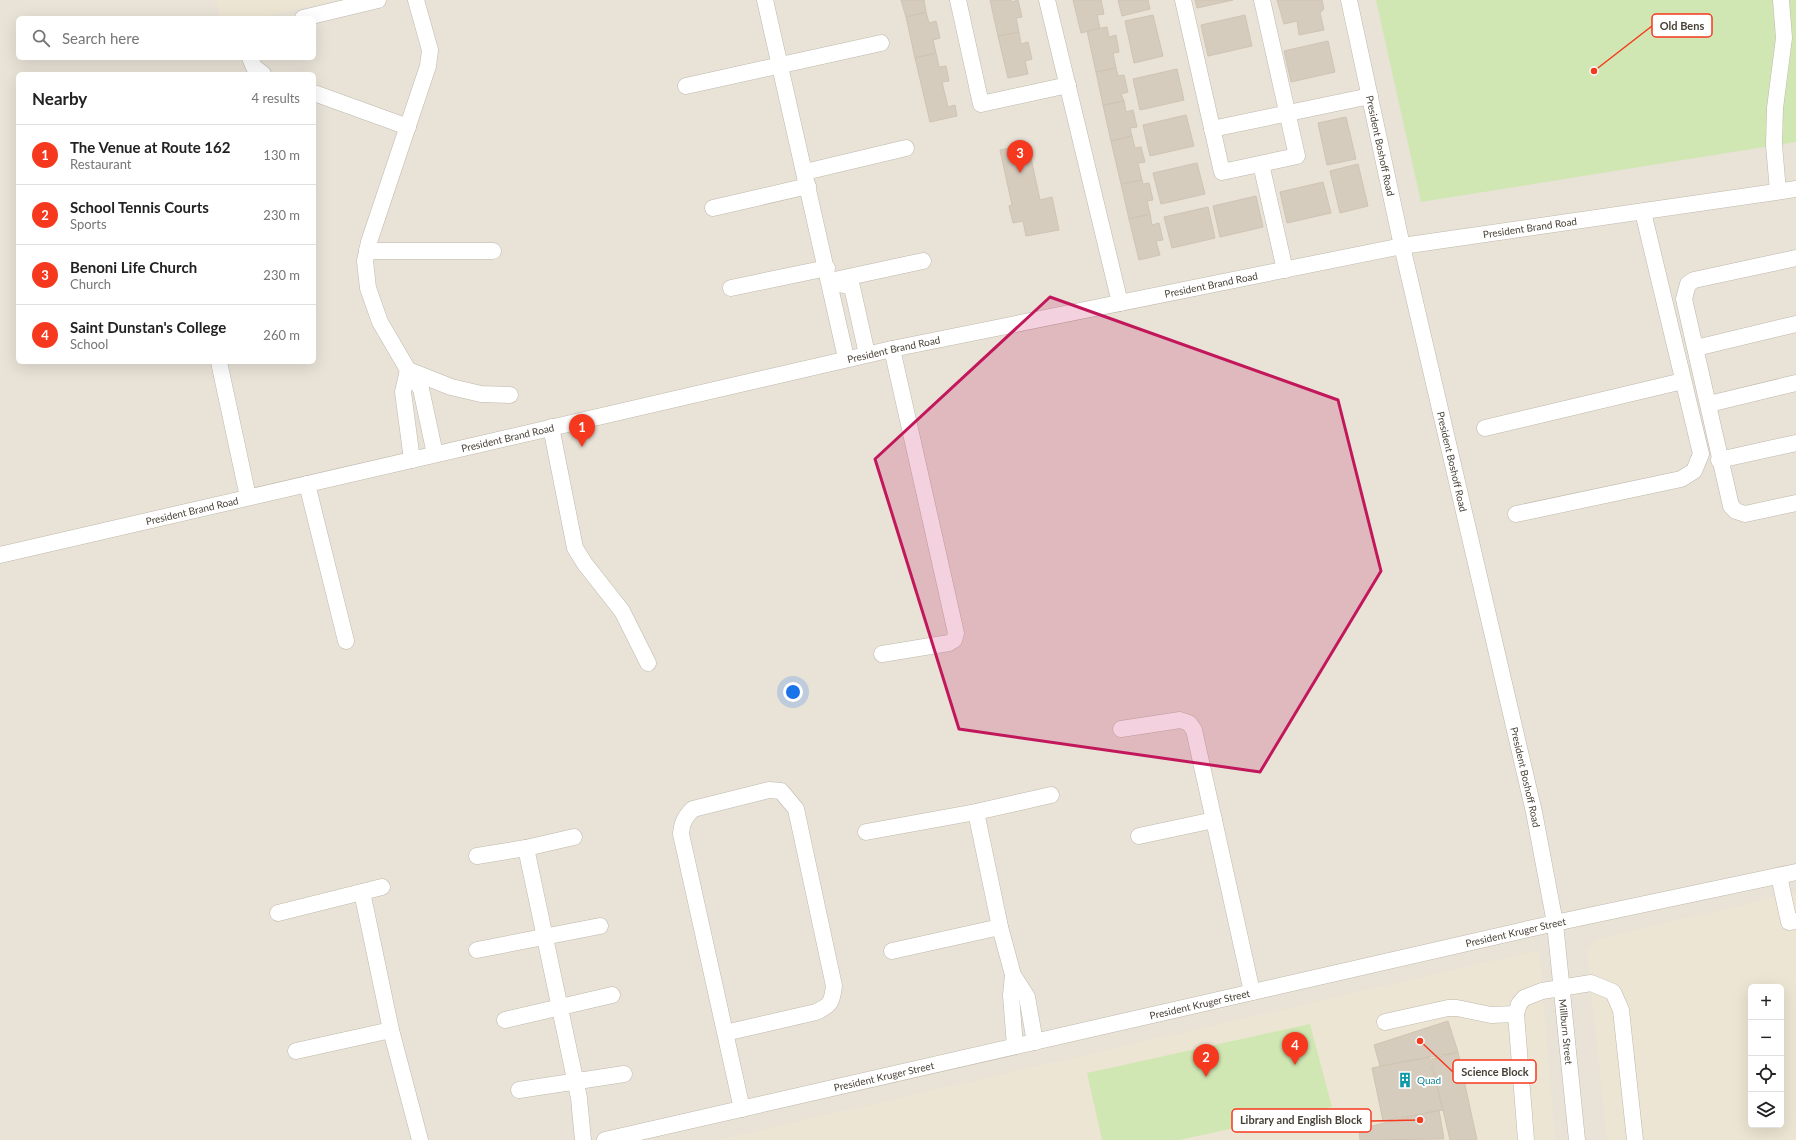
<!DOCTYPE html>
<html lang="en">
<head>
<meta charset="utf-8">
<style>
	body { margin:0; font-family:Lato,sans-serif; background:#f6f6f6; color:#222 }
	.controls { position:absolute; right:12px; bottom:12px; display:grid; overflow:hidden; border-radius:6px; box-shadow:0 4px 16px #0002 }
	.controls button { width:36px; height:36px; display:grid; place-items:center; padding:0; border:0; border-bottom:1px solid #e0e0e0; background:#fff; color:#222; font:20px sans-serif }
	.you { position:absolute; left:793px; top:692px; width:14px; height:14px; margin:-10px; border:3px solid #fff; border-radius:50%; background:#1a73e8; box-shadow:0 0 0 6px #1a73e833 }
	.badge { display:grid; place-items:center; width:26px; height:26px; border-radius:50%; background:#f6391e; color:#fff; font-size:13px; font-weight:700 }
	.pin { position:absolute; translate:-50% -33px; filter:drop-shadow(0 1px 2px #0008) }
	.pin::after { content:''; position:absolute; top:21px; width:14px; height:12px; background:inherit; clip-path:polygon(0 0,100% 0,50% 100%) }
	.list { margin:0; padding:0; list-style:none }
	h2 { display:flex; justify-content:space-between; align-items:center; height:52px; margin:0; padding:0 16px; font-size:17px }
	h2 small { font-size:13px; font-weight:400; color:#767676 }
	.list li { display:grid; grid-template-columns:26px 1fr auto; gap:12px; align-items:center; box-sizing:border-box; height:60px; padding:0 16px; border-top:1px solid #e0e0e0 }
	.list b { display:block; font-size:15px; white-space:nowrap }
	.list p { margin:0; font-size:13px; white-space:nowrap; color:#767676 }
	.list em { font-size:13px; font-style:normal; color:#767676 }
	.icon { flex:none; width:22px; height:22px; fill:none; stroke:currentColor; stroke-width:2; stroke-linecap:round; stroke-linejoin:round }
	.map { position:relative; flex:none; width:1796px; height:1140px; overflow:hidden }
	.search { position:absolute; background:#fff; box-shadow:0 4px 16px #0002; left:16px; top:16px; width:300px; height:44px; display:flex; align-items:center; gap:10px; box-sizing:border-box; padding:0 14px; border-radius:6px; color:#767676; font-size:15px }
	.panel { position:absolute; background:#fff; box-shadow:0 4px 16px #0002; left:16px; top:72px; width:300px; height:292px; border-radius:6px }
	.map>svg:first-child { display:block }
	.residential { fill:#e8e2d7; fill-rule:evenodd }
	.education { fill:#ede5d3; fill-rule:evenodd }
	.green { fill:#d1e7b3 }
	.building { fill:#d6ccbe; stroke:#d0c4b2 }
	.lines { fill:none; stroke-linecap:round; stroke-linejoin:round }
	.minor-casing { stroke:#bfb8ab; stroke-width:17 }
	.minor { stroke:#fff; stroke-width:16 }
	.marked { fill:#c2185b; fill-opacity:0.2; stroke:#c2185b; stroke-width:3; stroke-linejoin:round }
	.labels { text-anchor:middle; stroke-width:3.5; stroke-linejoin:round; paint-order:stroke }
	.street-label { font-size:10px; fill:#484137; stroke:#fff }
	.culture-label { font-size:10px; fill:#0d838f; stroke:#fff; text-anchor:start }
	.leader { fill:none; stroke:#f6391e; stroke-width:1.5 }
	.callout-dot { fill:#f6391e; stroke:#fff; stroke-width:1.5 }
	.callout { fill:#fff; stroke:#f6391e; stroke-width:1.5 }
	.callout-label { font-size:11px; text-anchor:middle; font-weight:bold; fill:#484137 }
</style>
</head>
<body>
<div class="map">
<svg width="1796" height="1140" viewBox="0 0 1796 1140">
	<rect width="100%" height="100%" fill="#f4f0e9"/>
	<path class="residential" d="M0 0H1796V1140H0ZM18 18H314V58H18ZM18 74H314V362H18ZM1751 987H1781V1125H1751Z"/>
	<path class="education" d="M216 0H336L259 18H220Z
		M1796 892V1140H1607L1587 951 1595 940ZM1751 987H1781V1125H1751Z
		M1539 950 1555 1140H718Z"/>
	<path class="green" d="M1376 0H1796V142L1421 202Z
		M1310 1024 1332 1107 1179 1140H1102L1087 1073Z"/>
	<path class="building" d="M901 0H924L926 12 906 17Z
		M990 0H1011L1012 2 1018 0 1022 17 1016 18 1019 32 998 36Z
		M1073 0H1101L1104 14 1097 15 1100 28 1081 33Z
		M1118 0H1148L1150 9 1122 16Z
		M1195 0H1233L1197 8Z
		M1277 0H1322L1324 9 1320 13 1324 30 1299 35 1297 21 1284 24Z
		M926 12 929 23 936 21 940 38 933 40 936 53 915 58 906 17Z
		M1153 15 1163 56 1134 63 1125 21Z
		M1245 15 1252 46 1208 56 1201 25Z
		M1107 27 1109 37 1116 35 1119 52 1113 53 1116 68 1096 72 1087 31Z
		M1019 32 1021 44 1028 42 1032 59 1025 61 1028 74 1008 78 998 36Z
		M1328 41 1335 72 1291 82 1284 51Z
		M936 53 939 67 946 66 949 81 942 82 948 107 955 105 957 116 930 122 915 58Z
		M1116 68 1118 76 1124 75 1128 92 1121 94 1124 101 1103 105 1096 72Z
		M1177 69 1184 100 1140 110 1133 79Z
		M1124 101 1126 112 1133 110 1137 127 1130 128 1132 136 1111 141 1103 105Z
		M1186 115 1194 146 1150 156 1143 125Z
		M1346 117 1356 159 1327 165 1318 123Z
		M1132 136 1135 148 1141 147 1145 162 1138 163 1142 180 1121 184 1111 141Z
		M1028 144 1040 200 1052 197 1059 230 1026 236 1023 221 1013 223 1009 206 1012 205 1000 150Z
		M1197 163 1205 194 1161 204 1153 173Z
		M1358 164 1368 206 1340 213 1330 171Z
		M1142 180 1143 184 1149 183 1153 200 1147 201 1150 214 1129 219 1121 184Z
		M1323 182 1331 213 1287 223 1280 192Z
		M1256 196 1263 227 1220 237 1213 206Z
		M1208 207 1215 238 1172 248 1164 217Z
		M1150 214 1152 225 1159 223 1163 240 1156 241 1160 255 1139 260 1129 219Z
		M1448 1021 1458 1052 1380 1066 1374 1045Z
		M1458 1052 1477 1140H1450L1431 1059Z
		M1429 1057 1443 1110 1383 1121 1372 1068Z
		M1439 1110 1444 1139 1360 1140 1359 1129Z"/>
	<g class="lines">
		<g class="minor-casing">
			<g id="minor">
				<path d="M416 0 430 50 428 66 369 242 365 261 368 288 380 322 408 370 451 387 481 394 510 395"/>
				<path d="M765 0 846 358"/>
				<path d="M958 0 981 104 1068 85"/>
				<path d="M1047 0 1120 303"/>
				<path d="M1183 0 1222 172 1297 156 1262 0"/>
				<path id="s1" d="M1349 0 1402 246 1534 812 1555 923 1577 1140"/>
				<path d="M303 18 378 0"/>
				<path d="M250 58 254 67 263 74"/>
				<path d="M686 86 881 43"/>
				<path d="M314 93 408 127"/>
				<path d="M1212 129 1370 96"/>
				<path d="M1261 164 1285 270"/>
				<path d="M805 172 906 148"/>
				<path d="M1778 191 1774 145 1775 108 1784 38 1781 0"/>
				<path d="M713 208 808 186"/>
				<path d="M367 251H493"/>
				<path d="M1796 258 1694 280 1688 284 1684 299 1731 506 1736 511 1745 514 1796 503"/>
				<path d="M830 281 923 261"/>
				<path d="M831 282 852 287 867 354"/>
				<path d="M731 288 827 268"/>
				<path d="M1696 348 1796 324"/>
				<path d="M219 362 248 497"/>
				<path d="M408 370 403 392 412 460"/>
				<path d="M409 371 421 389 435 454"/>
				<path d="M1709 404 1796 383"/>
				<path d="M551 427 575 548 585 564 622 611 648 663"/>
				<path d="M1485 428 1683 381"/>
				<path d="M1719 460 1796 443"/>
				<path d="M307 484 346 641"/>
				<path d="M1516 514 1681 479 1694 471 1701 454 1643 212"/>
				<path id="s2" d="M0 555 892 349 1402 246 1796 189"/>
				<path d="M882 654 949 643 954 640 956 633 892 349"/>
				<path d="M1121 729 1180 720 1189 723 1194 730 1252 992"/>
				<path d="M976 812 1000 927 1013 975 1027 997 1035 1042"/>
				<path d="M866 832 976 812 1051 795"/>
				<path d="M1139 836 1214 820"/>
				<path d="M526 848 574 837"/>
				<path d="M477 856 526 848 579 1098 583 1140"/>
				<path d="M1779 876 1789 922 1796 921"/>
				<path d="M362 892 391 1030 420 1140"/>
				<path d="M278 913 382 887"/>
				<path d="M477 950 600 926"/>
				<path d="M892 951 1000 927"/>
				<path d="M1013 975 1011 995 1015 1046"/>
				<path d="M505 1020 612 995"/>
				<path d="M1385 1022 1448 1008H1457L1491 1015 1516 1014"/>
				<path d="M725 1033 816 1012C831 1005 832 1002 834 986L796 809 781 791 769 790 693 809C685 817 682 822 681 834L742 1109"/>
				<path d="M296 1051 391 1030"/>
				<path d="M519 1090 624 1074"/>
				<path id="s3" d="M605 1140 1555 923 1796 872"/>
				<path d="M1526 1140 1516 1014 1519 1004 1524 998 1542 991 1591 983 1613 992 1621 1010 1635 1140"/>
			</g>
		</g>
		<use href="#minor" class="minor"/>
	</g>
	<path class="marked" d="M1050 297 1338 400 1381 571 1260 772 959 729 875 459Z"/>
	<defs>
		<g id="building-bare" transform="scale(1.2)"><path d="M-4-6H4V6H1V3H-1V6H-4ZM-2.5-4.3h1.7v1.8h-1.7ZM.8-4.3h1.7v1.8H.8ZM-2.5-1h1.7V.8h-1.7ZM.8-1h1.7V.8H.8Z" fill="#0f9aa8" stroke="#fff" stroke-width="2.5" paint-order="stroke"/></g>
	</defs>
	<g fill-rule="evenodd">
		<use href="#building-bare" x="1405" y="1080"/>
	</g>
	<g class="labels">
		<g class="street-label">
			<text dy="4" stroke="none"><textPath href="#s1" startOffset="149">President Boshoff Road</textPath></text>
			<text dy="4" stroke="none"><textPath href="#s2" startOffset="1565">President Brand Road</textPath></text>
			<text dy="4" stroke="none"><textPath href="#s2" startOffset="1241">President Brand Road</textPath></text>
			<text dy="4" stroke="none"><textPath href="#s2" startOffset="917">President Brand Road</textPath></text>
			<text dy="4" stroke="none"><textPath href="#s2" startOffset="521">President Brand Road</textPath></text>
			<text dy="4" stroke="none"><textPath href="#s1" startOffset="473">President Boshoff Road</textPath></text>
			<text dy="4" stroke="none"><textPath href="#s2" startOffset="197">President Brand Road</textPath></text>
			<text dy="4" stroke="none"><textPath href="#s1" startOffset="797">President Boshoff Road</textPath></text>
			<text dy="4" stroke="none"><textPath href="#s3" startOffset="934">President Kruger Street</textPath></text>
			<text dy="4" stroke="none"><textPath href="#s3" startOffset="610">President Kruger Street</textPath></text>
			<text dy="4" stroke="none"><textPath href="#s1" startOffset="1055">Millburn Street</textPath></text>
			<text dy="4" stroke="none"><textPath href="#s3" startOffset="286">President Kruger Street</textPath></text>
		</g>
		<g class="culture-label">
			<text x="1417" y="1084">Quad</text>
		</g>
	</g>
	<path class="leader" d="M1594 71L1652 26M1420 1041L1453 1072M1420 1120L1371 1121"/>
	<g class="callout-dot">
		<circle cx="1594" cy="71" r="4"/>
		<circle cx="1420" cy="1041" r="4"/>
		<circle cx="1420" cy="1120" r="4"/>
	</g>
	<g class="callout">
		<rect x="1652" y="14" width="60" height="23" rx="4"/>
		<rect x="1453" y="1060" width="83" height="23" rx="4"/>
		<rect x="1232" y="1109" width="139" height="23" rx="4"/>
	</g>
	<g class="callout-label">
		<text x="1682" y="30">Old Bens</text>
		<text x="1495" y="1076">Science Block</text>
		<text x="1301" y="1124">Library and English Block</text>
	</g>
</svg>
<div class="controls">
<button>+</button>
<button>−</button>
<button><svg class="icon" aria-label="locate" viewBox="0 0 24 24"><circle cx="12" cy="12" r="6"/><path d="M12 2v4M12 18v4M2 12h4M18 12h4"/></svg></button>
<button><svg class="icon" aria-label="layers" viewBox="0 0 24 24"><path d="M12 4l9 5-9 5-9-5zM3 14l9 5 9-5"/></svg></button>
</div>
<div class="you"></div>
<div class="pin badge" style="left:582px;top:447px">1</div>
<div class="pin badge" style="left:1206px;top:1077px">2</div>
<div class="pin badge" style="left:1020px;top:173px">3</div>
<div class="pin badge" style="left:1295px;top:1065px">4</div>
<div class="search"><svg class="icon" aria-label="search" viewBox="0 0 24 24"><circle cx="10" cy="10" r="6"/><path d="M15 15l6 6"/></svg>Search here</div>
<section class="panel">
<h2>Nearby<small>4 results</small></h2>
<ul class="list">
<li><span class="badge">1</span><div><b>The Venue at Route 162</b><p>Restaurant</p></div><em>130 m</em></li>
<li><span class="badge">2</span><div><b>School Tennis Courts</b><p>Sports</p></div><em>230 m</em></li>
<li><span class="badge">3</span><div><b>Benoni Life Church</b><p>Church</p></div><em>230 m</em></li>
<li><span class="badge">4</span><div><b>Saint Dunstan's College</b><p>School</p></div><em>260 m</em></li>
</ul>
</section>
</div>
</body>
</html>
